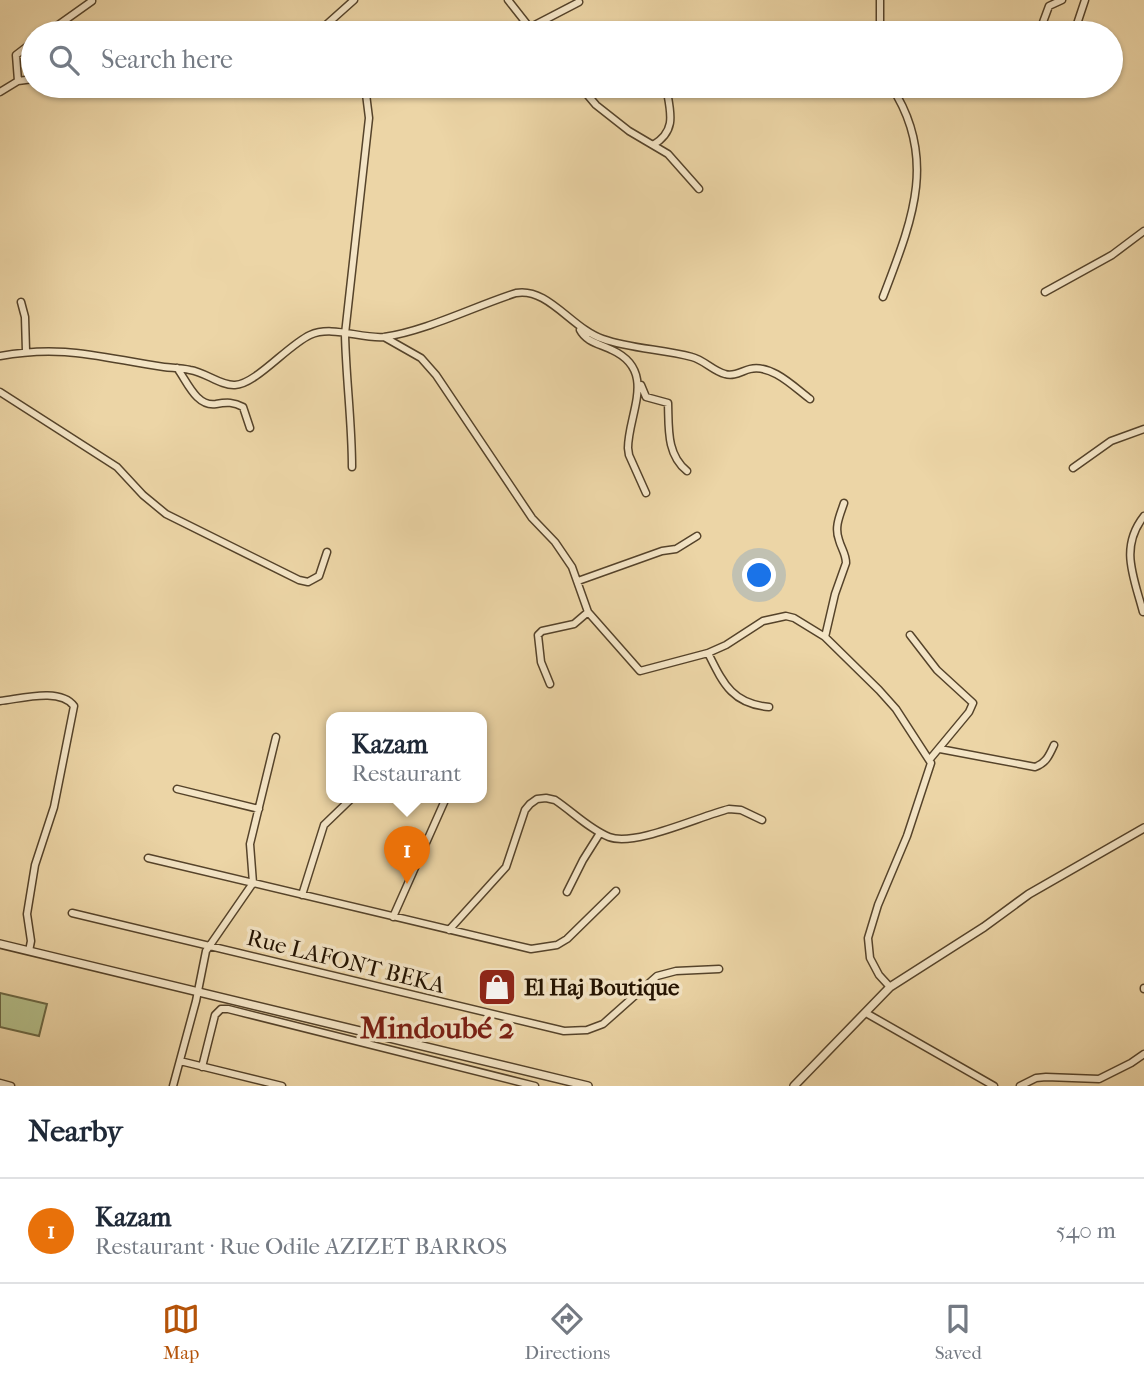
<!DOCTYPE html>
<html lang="en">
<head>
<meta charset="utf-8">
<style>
	body { margin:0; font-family:"IM FELL French Canon",serif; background:#f6f6f7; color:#1f2937 }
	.you { position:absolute; left:760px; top:576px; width:24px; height:24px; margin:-18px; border:5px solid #fff; border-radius:50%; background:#1a73e8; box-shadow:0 0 0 10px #1a73e833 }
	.badge { display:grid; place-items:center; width:46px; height:46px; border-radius:50%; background:#b45309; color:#fff; font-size:23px; font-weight:700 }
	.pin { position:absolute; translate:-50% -58px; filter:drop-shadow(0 2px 4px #0008) }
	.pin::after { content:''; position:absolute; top:37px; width:24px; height:21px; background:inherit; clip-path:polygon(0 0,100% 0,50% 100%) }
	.popup { position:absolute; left:326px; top:712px; width:161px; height:91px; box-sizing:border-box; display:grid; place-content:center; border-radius:14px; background:#fff; filter:drop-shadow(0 2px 5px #0005); font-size:23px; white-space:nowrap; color:#747a83 }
	.popup b { font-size:26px; color:#1f2937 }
	.popup::after { content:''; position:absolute; left:50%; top:100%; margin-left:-14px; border:14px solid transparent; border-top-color:#fff }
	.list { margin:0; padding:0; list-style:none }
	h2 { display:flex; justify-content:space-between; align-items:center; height:91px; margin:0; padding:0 28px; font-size:30px }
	h2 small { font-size:23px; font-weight:400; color:#747a83 }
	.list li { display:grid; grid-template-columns:46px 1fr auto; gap:21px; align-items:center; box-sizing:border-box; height:105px; padding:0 28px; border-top:2px solid #e0e1e3 }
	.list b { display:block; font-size:26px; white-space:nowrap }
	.list p { margin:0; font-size:23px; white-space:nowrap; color:#747a83 }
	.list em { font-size:23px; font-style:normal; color:#747a83 }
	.icon { flex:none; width:38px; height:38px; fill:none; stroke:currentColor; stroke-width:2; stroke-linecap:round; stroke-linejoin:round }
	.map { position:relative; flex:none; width:1144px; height:1086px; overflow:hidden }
	.search { position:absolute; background:#fff; box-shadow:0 2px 5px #0004; left:21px; right:21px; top:21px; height:77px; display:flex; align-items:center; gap:18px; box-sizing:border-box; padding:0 24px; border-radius:38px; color:#747a83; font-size:26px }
	.sheet { height:196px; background:#fff }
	nav { display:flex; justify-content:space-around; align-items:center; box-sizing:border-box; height:98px; border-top:2px solid #e0e1e3; background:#fff; font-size:19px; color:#747a83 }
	nav a { display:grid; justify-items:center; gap:4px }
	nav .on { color:#b45309 }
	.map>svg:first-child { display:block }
	.park { fill:#b4be89; stroke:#6c6844; stroke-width:2 }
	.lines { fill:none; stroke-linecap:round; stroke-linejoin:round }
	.minor-casing { stroke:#55432a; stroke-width:9 }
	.tertiary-casing { stroke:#55432a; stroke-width:10 }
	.minor { stroke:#f3e4c5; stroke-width:6 }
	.tertiary { stroke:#f3e4c5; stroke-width:7 }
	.labels { text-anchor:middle; stroke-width:7; stroke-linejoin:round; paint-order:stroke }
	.street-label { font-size:23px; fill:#231200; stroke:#f3e4c5 }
	.poi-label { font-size:23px; font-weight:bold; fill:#231200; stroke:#f3e4c5; text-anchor:start }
	.district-label { font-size:30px; font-weight:bold; fill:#7a1f14; stroke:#f3e4c5 }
</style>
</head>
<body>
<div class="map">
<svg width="1144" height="1086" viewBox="0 0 1144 1086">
	<rect width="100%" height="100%" fill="#ecd5a6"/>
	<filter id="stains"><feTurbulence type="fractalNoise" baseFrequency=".00286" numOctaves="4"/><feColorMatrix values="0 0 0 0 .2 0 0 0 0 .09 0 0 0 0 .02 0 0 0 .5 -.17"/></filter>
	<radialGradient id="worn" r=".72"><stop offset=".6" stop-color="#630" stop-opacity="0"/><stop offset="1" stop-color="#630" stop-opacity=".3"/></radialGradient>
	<path class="park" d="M0 993 47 1004 39 1036 0 1027Z"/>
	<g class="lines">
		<g class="minor-casing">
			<path id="minor" d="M508 0 534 33
				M531 27 579 2
				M47 33 92 1
				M317 33 354 0
				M880 33V0
				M1039 33 1049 6 1062 0
				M1074 33 1085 0
				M18 81 16 55 33 42
				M127 86H199
				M580 86 596 105 629 131 668 154 699 189
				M0 92 18 81 33 79
				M653 145C678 130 670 111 666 86
				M1045 292 1112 255 1144 231
				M883 297C911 223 939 159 891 86
				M21 302 25 317 26 351
				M580 330C586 342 600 344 612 350 658 371 628 414 628 448L629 455 646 493
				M384 337 421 358 436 375 532 518 555 542 572 567 588 612 640 671 708 653 726 645 763 621 786 616 794 618 825 637 879 690 896 709 931 763 907 836 878 905 868 938 870 958 879 975 890 987
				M0 356C64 344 102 358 164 367 172 368 181 368 190 370 205 372 221 386 235 385 256 384 288 345 310 335 332 325 361 339 384 337 426 331 475 306 516 293 548 287 572 329 603 339 631 349 663 349 692 357 704 360 713 371 725 374 734 377 742 371 750 369 772 364 794 387 810 399
				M177 368C187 381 196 407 216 404 227 402 234 402 243 407L250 428
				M641 385 646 397 668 403C669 427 666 454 687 471
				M0 392 117 467 143 495 166 514 299 580 308 582 319 576 327 552
				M352 467C352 423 346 379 345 334L369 118 365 86
				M1073 468 1111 441 1144 429
				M578 581 662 551 676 549 697 536
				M1143 612C1134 577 1119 548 1144 516
				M910 635 937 670 973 703 969 712 930 759
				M825 637 835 594 846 563C846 554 841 548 839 540 834 527 840 515 844 503
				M708 653C723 683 732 704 769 707
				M550 684 541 662 538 635 542 631 574 624 588 612
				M0 701C20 699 60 687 74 706L54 807 35 865 27 914 31 941 29 951
				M940 749 1035 767C1046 763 1049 756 1054 745
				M177 789 259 809
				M148 858 531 949 557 945 567 939 616 891
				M567 892 583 860 600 833
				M302 895 324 825 352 798
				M72 913 564 1031 587 1030 603 1024 657 976 676 971 719 969
				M393 917 446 798
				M449 930 506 867 525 810 530 804 537 799 546 798 555 800C573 812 589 829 609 837 635 847 700 816 729 809L741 810 762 820
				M1144 988V989
				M866 1013 994 1086
				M180 1061 282 1086
				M202 1067 215 1015 221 1009H228L535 1086
				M0 1083 11 1086
				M173 1086 196 1001 206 951 253 883 250 844 276 737
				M1020 1086 1036 1078 1046 1077 1099 1079 1131 1063 1144 1054"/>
		</g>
		<g class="tertiary-casing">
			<path id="tertiary" d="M0 944 588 1086
				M794 1086 890 987 984 927 1029 894 1144 828"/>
		</g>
		<use href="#minor" class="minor"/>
		<use href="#tertiary" class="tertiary"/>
	</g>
	<defs>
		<g id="shop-square" transform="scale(2.0125)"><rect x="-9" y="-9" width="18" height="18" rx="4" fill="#8f2418" stroke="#f3e4c5"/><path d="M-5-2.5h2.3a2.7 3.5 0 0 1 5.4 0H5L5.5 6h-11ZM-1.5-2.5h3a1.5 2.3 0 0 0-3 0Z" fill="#fff"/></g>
	</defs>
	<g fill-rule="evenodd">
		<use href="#shop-square" x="497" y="987"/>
	</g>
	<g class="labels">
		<g class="street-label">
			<text transform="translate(346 961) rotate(14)" y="8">Rue LAFONT BEKA</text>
		</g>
		<g class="poi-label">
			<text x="524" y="995">El Haj Boutique</text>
		</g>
		<g class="district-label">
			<text x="437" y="1038">Mindoubé 2</text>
		</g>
	</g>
	<rect width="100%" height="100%" filter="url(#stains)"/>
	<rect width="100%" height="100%" fill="url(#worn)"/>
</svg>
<div class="you"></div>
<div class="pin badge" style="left:407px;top:884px;background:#e8710a">1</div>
<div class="popup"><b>Kazam</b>Restaurant</div>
<div class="search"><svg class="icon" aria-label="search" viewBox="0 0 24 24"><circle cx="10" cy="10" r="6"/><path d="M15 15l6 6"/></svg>Search here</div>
</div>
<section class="sheet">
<h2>Nearby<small></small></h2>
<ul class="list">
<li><span class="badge" style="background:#e8710a">1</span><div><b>Kazam</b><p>Restaurant · Rue Odile AZIZET BARROS</p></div><em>540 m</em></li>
</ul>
</section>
<nav>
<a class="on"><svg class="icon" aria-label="map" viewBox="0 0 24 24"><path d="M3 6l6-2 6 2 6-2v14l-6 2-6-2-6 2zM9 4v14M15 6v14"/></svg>Map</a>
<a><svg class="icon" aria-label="directions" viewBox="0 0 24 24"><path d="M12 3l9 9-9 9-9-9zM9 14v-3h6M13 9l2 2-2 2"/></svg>Directions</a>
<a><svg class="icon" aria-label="saved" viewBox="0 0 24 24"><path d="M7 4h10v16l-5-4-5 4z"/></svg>Saved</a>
</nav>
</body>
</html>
